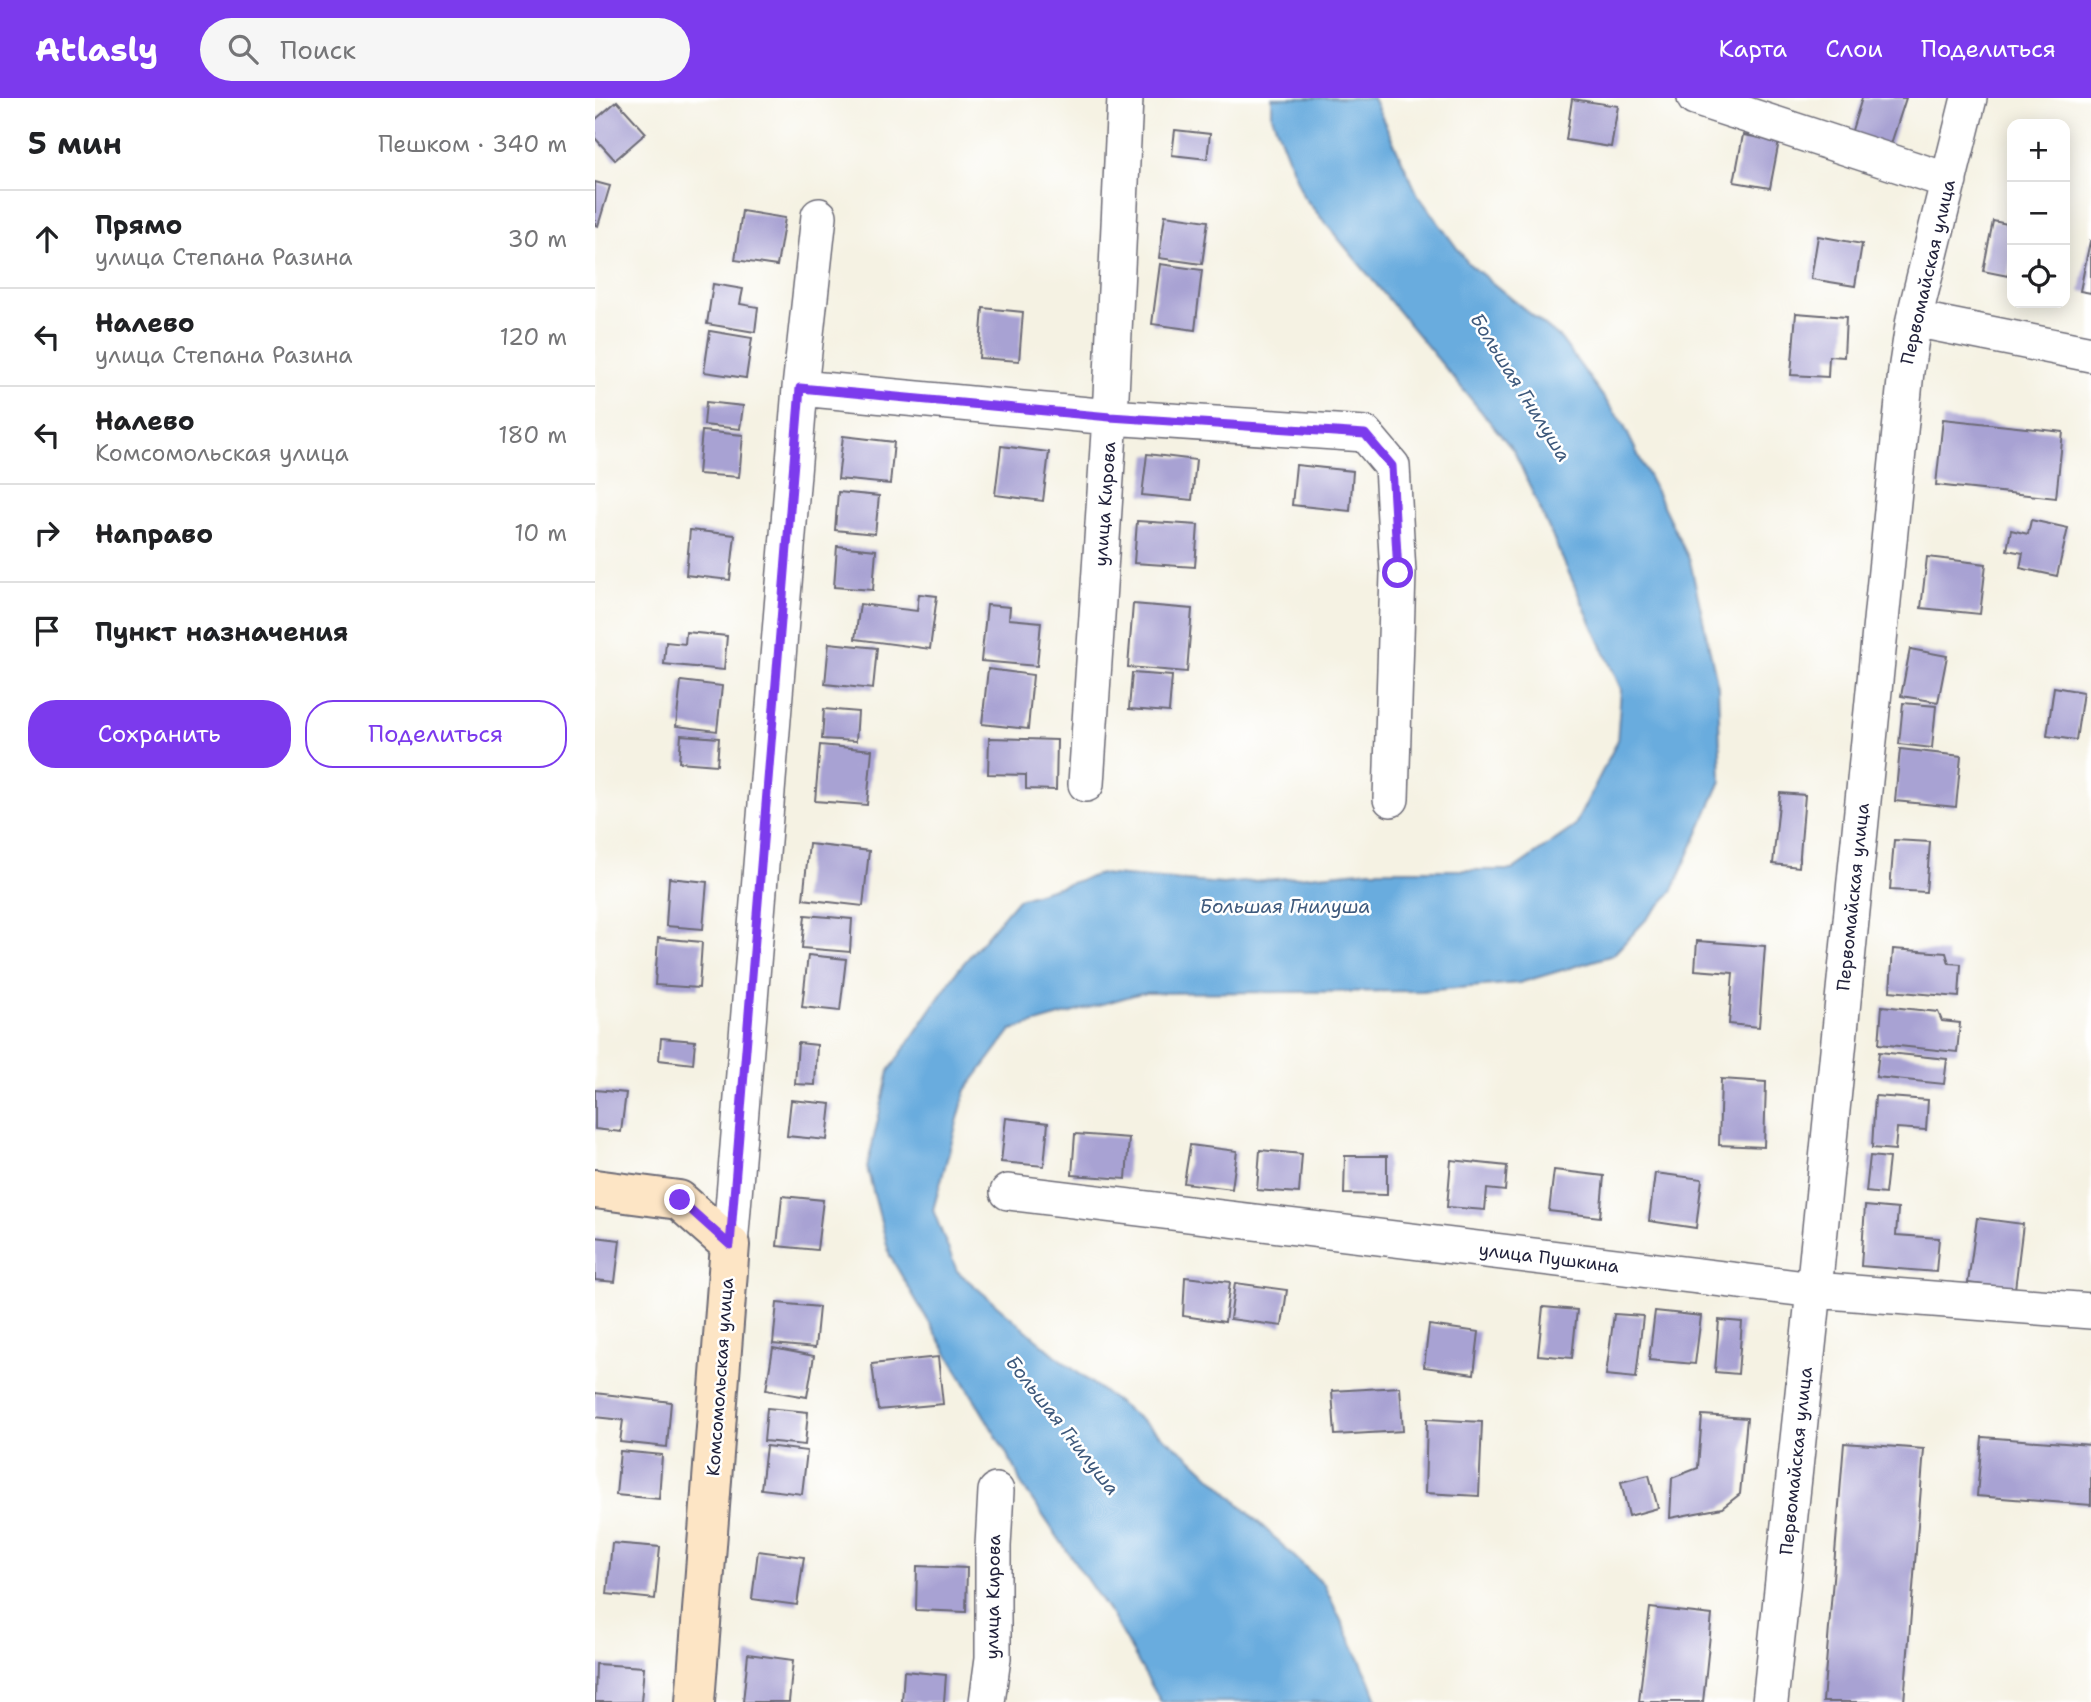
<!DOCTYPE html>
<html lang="ru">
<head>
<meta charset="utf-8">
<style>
	body { margin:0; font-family:"Shantell Sans",sans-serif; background:#f6f6f6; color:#202124 }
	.controls { position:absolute; right:21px; top:21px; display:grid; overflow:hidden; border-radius:14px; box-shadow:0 4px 18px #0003 }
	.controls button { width:63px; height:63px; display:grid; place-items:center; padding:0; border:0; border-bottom:2px solid #e0e0e0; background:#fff; color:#202124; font:35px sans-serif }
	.stop { position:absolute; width:21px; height:21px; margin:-16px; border:5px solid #7c3aed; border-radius:50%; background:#fff }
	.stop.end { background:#7c3aed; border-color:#fff; box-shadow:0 2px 7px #0008 }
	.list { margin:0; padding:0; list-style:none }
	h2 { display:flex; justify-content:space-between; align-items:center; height:91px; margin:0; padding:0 28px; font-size:30px }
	h2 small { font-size:23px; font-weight:400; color:#757577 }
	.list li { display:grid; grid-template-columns:46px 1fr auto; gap:21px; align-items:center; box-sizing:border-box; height:98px; padding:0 28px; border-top:2px solid #e0e0e0 }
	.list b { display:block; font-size:26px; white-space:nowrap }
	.list p { margin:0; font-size:23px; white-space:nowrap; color:#757577 }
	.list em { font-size:23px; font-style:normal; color:#757577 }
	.actions { display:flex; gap:14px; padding:21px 28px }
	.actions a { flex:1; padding:16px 0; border:2px solid #7c3aed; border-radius:28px; text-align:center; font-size:24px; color:#7c3aed }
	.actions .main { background:#7c3aed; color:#fff }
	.icon { flex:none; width:38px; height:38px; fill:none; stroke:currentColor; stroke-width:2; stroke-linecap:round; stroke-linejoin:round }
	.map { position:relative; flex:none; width:1496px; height:1604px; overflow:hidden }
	header { display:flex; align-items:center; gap:42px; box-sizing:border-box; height:98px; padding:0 35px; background:#7c3aed; color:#fff }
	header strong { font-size:33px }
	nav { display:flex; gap:38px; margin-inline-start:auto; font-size:24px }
	.search { width:490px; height:63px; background:#f6f6f6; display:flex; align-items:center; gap:18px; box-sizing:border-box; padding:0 24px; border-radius:38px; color:#757577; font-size:26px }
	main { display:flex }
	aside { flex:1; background:#fff }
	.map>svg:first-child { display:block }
	.water { fill:#69acde; stroke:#46678c; stroke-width:2 }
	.building { fill:#a8a2d3 }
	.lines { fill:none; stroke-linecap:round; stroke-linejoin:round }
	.street-casing { stroke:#6c6b76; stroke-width:38 }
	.secondary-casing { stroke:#6c6b76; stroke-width:42 }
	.street { stroke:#fff; stroke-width:35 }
	.secondary { stroke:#fde5c5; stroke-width:38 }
	.route { stroke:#7c3aed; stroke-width:9 }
	.labels { text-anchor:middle; stroke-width:5; stroke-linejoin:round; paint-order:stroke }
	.street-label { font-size:18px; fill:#22223b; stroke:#fff }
	.water-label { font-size:19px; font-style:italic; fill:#3e597c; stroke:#fff }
</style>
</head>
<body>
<header>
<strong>Atlasly</strong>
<div class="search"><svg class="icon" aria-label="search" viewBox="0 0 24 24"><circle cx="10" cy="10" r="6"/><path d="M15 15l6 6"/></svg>Поиск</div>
<nav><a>Карта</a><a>Слои</a><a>Поделиться</a></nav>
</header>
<main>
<aside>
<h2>5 мин<small>Пешком · 340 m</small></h2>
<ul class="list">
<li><svg class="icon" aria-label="ahead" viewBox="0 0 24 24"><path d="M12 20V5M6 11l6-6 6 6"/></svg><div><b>Прямо</b><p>улица Степана Разина</p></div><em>30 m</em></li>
<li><svg class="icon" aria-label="left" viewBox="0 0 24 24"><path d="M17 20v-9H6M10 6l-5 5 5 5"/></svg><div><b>Налево</b><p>улица Степана Разина</p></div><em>120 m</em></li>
<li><svg class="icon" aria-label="left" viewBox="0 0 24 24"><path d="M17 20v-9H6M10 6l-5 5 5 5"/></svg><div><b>Налево</b><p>Комсомольская улица</p></div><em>180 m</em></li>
<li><svg class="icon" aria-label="right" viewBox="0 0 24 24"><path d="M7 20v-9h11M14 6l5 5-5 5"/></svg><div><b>Направо</b></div><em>10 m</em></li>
<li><svg class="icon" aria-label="arrive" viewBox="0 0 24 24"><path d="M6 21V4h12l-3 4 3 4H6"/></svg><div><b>Пункт назначения</b></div></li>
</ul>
<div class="actions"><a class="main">Сохранить</a><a>Поделиться</a></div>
</aside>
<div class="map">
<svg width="1496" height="1604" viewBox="0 0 1496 1604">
	<rect width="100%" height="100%" fill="#fff"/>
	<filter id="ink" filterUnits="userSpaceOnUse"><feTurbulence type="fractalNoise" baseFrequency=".0143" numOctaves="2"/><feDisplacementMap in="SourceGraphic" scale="14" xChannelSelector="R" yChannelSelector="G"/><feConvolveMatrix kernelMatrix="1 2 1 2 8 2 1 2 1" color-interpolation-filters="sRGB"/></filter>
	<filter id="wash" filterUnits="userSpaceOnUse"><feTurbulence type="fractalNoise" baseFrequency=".00686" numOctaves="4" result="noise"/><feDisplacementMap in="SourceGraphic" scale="28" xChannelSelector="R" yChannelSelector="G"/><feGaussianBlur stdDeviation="1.57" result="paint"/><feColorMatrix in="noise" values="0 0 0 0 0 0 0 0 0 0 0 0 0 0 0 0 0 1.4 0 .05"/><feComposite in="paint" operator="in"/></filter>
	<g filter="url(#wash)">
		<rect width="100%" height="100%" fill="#f5f2e3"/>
		<path class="water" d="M677 0H778L823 97 873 165 966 241 1028 326 1095 463 1123 589 1126 683 1077 794 1018 857 924 885 826 893 546 895 416 932 371 992 338 1112 362 1173 466 1262 596 1360 729 1487 775 1583 783 1604H566L516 1517 425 1384 420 1370 295 1158 272 1070 294 973 362 873 423 801 505 776 628 786 776 772H917L979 729 1022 644 1026 591 919 353 708 98 677 18Z"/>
		<g id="blocks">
			<path class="building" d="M1267 0H1311L1292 58 1253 45Z
				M977 1 1023 8 1016 49 971 42Z
				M22 3 51 35 20 62 0 40V22Z
				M580 32 615 36 612 61 577 57Z
				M1148 37 1184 43 1175 90 1139 84Z
				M0 84 15 88 3 128 0 127Z
				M147 113 190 120 182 168 140 162Z
				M570 117 613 123 607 166 564 160Z
				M1398 123 1417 127V155L1413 178 1388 173Z
				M1223 138 1267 146 1260 188 1216 181Z
				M1495 143 1496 144V195L1485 193Z
				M565 166 607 172 600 232 557 226Z
				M118 186 148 191 145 206 163 209 160 234 112 226Z
				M388 210 428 214 424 263 384 260Z
				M1201 215 1251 219 1249 259 1234 258 1233 279 1196 277Z
				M115 233 157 240 151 280 109 274Z
				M111 304 148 308 145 331 109 327Z
				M1348 321 1468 334 1461 400 1341 387Z
				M107 333 148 337 144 379 103 376Z
				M248 338 299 344 295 386 243 381Z
				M406 348 454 354 448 403 400 397Z
				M552 356 601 362 597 402 547 397Z
				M701 367 758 373 755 413 697 407Z
				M243 394 284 398 280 436 240 432Z
				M1436 422 1473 430 1462 478 1425 470 1428 455 1412 452 1416 432 1433 436Z
				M542 423 603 427 600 469 539 465Z
				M95 432 140 437 135 482 91 477Z
				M242 448 281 452 278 492 239 489Z
				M1332 459 1391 466 1385 516 1326 510Z
				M324 496 342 498 335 551 260 541 265 506 322 513Z
				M538 506 597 511 592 574 533 569Z
				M392 507 415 509 414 521 446 524 442 568 386 563Z
				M91 534 132 538 129 572 69 566 71 544 90 546Z
				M234 545 282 550 278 591 230 586Z
				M1315 551 1352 558 1343 604 1306 598Z
				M393 571 438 577 433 631 387 626Z
				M537 575 577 578 574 614 534 611Z
				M86 583 127 588 122 633 81 628Z
				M1459 589 1488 594 1481 642 1452 638Z
				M1308 605 1341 608 1337 650 1304 646Z
				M229 611 263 614 261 643 227 641Z
				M86 637 124 640 122 667 84 664Z
				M394 640 462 642 461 692 431 691V677L393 676Z
				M225 647 277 652 272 707 220 703Z
				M1305 651 1366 658 1361 709 1300 703Z
				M1185 695 1210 697 1204 769 1178 766Z
				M1299 742 1335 744 1331 794 1295 792Z
				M214 746 274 753 268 808 208 801Z
				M74 780 112 784 108 831 71 828Z
				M210 817 257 821 255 854 207 850Z
				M63 840 107 844 104 890 60 887Z
				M1102 843 1170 848 1164 929 1134 926 1138 875 1100 872Z
				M1298 851 1351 855 1354 865 1366 866 1364 899 1295 893Z
				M213 857 251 861 245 913 207 909Z
				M1287 908 1343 914 1347 923 1365 925 1362 954 1284 946Z
				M66 940 100 943 98 966 64 962Z
				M203 945 222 947 220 987 200 986Z
				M1284 954 1352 961 1349 986 1281 979Z
				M1126 981 1171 984 1169 1049 1124 1047Z
				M0 992 31 995 26 1034 0 1031Z
				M1280 998 1333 1002 1331 1032 1302 1030 1300 1052 1277 1050Z
				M196 1002 236 1006 232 1042 192 1038Z
				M411 1020 453 1025 449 1068 406 1064Z
				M480 1036 534 1040 531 1081 477 1077Z
				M595 1047 642 1053 637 1091 589 1085Z
				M665 1052 707 1056 704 1095 662 1092Z
				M750 1058H792V1097L749 1096Z
				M1275 1058 1294 1060 1290 1096 1271 1094Z
				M856 1062 912 1068 910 1093 892 1091 890 1112 852 1109Z
				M959 1072 1009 1078 1005 1119 954 1113Z
				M1060 1075 1107 1081 1101 1130 1054 1123Z
				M187 1098 228 1102 222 1152 182 1148Z
				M1270 1108 1303 1111 1301 1137 1344 1140 1341 1174 1266 1168Z
				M1382 1120 1428 1126 1420 1191 1373 1185Z
				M0 1139 25 1142 20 1184 0 1182Z
				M590 1179 635 1184 630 1224 588 1218Z
				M640 1185 692 1192 687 1228 635 1221Z
				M182 1205 224 1209 220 1250 178 1246Z
				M948 1209 982 1212 977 1260 943 1257Z
				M1060 1213 1106 1218 1100 1266 1054 1262Z
				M1019 1216 1048 1218 1041 1280 1011 1277Z
				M1124 1222 1147 1224 1143 1276 1120 1274Z
				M834 1227 884 1234 879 1276 829 1269Z
				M178 1250 219 1258 212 1299 171 1292Z
				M343 1259 348 1306 283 1312 277 1266Z
				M805 1289 808 1333 740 1337 737 1293Z
				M0 1295 76 1304 72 1349 25 1344 28 1322 0 1319Z
				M172 1310 213 1314 210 1347 169 1343Z
				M1107 1317 1152 1320 1145 1396 1127 1410 1075 1420 1077 1380 1103 1370Z
				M832 1321 887 1324 884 1398 830 1395Z
				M1387 1339 1496 1347V1407L1382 1398Z
				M1249 1345 1329 1351 1309 1604H1228Z
				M171 1348 212 1353 207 1396 166 1391Z
				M25 1353 67 1357 64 1401 21 1397Z
				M1054 1377 1063 1410 1034 1418 1026 1384Z
				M17 1445 65 1449 60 1501 12 1496Z
				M163 1453 209 1459 202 1507 157 1501Z
				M322 1468 372 1470 371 1514 321 1512Z
				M1055 1510 1117 1517 1108 1604H1044Z
				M153 1556 198 1562 194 1604H148Z
				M1 1566 49 1569 46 1604H0Z
				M309 1573 351 1577 349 1604H307Z"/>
		</g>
	</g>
	<g filter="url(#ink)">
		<use href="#blocks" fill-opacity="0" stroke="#6c6b76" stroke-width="2"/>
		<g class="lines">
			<g class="street-casing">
				<path id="street" d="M1100 0 1354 83
					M1319 221 1496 256
					M205 290 515 319 770 336 797 368 803 475 796 701
					M491 686 515 319 530 0
					M413 1094 1219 1192 1496 1213
					M135 1147 205 290 224 118
					M392 1604 398 1560V1448L401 1393
					M1175 1604 1219 1192 1311 273 1319 221 1374 0"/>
			</g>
			<g class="secondary-casing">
				<path id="secondary" d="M0 1091 84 1102 135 1147 100 1604"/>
			</g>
			<use href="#street" class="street"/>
			<use href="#secondary" class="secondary"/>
		</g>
	</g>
	<g class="lines" filter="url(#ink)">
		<path class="route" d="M85 1102 135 1147 205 290 515 319 770 336 797 368 803 475"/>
	</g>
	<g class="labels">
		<g class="street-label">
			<text transform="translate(1333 174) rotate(-77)" y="6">Первомайская улица</text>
			<text transform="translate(510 406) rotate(-86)" y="6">улица Кирова</text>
			<text transform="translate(1258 799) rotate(-84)" y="6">Первомайская улица</text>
			<text transform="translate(954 1160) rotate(7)" y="6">улица Пушкина</text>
			<text transform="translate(125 1279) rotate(-86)" y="6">Комсомольская улица</text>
			<text transform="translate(1201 1363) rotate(-84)" y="6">Первомайская улица</text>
			<text transform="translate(398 1499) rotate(-89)" y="6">улица Кирова</text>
		</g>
		<g class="water-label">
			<text transform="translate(926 289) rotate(58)" y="7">Большая Гнилуша</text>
			<text x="690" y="815">Большая Гнилуша</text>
			<text transform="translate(468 1327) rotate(52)" y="7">Большая Гнилуша</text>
		</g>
	</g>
</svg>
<div class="controls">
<button>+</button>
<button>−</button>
<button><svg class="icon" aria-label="locate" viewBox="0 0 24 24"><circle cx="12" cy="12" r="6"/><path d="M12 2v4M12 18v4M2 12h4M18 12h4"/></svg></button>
</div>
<div class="stop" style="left:803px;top:475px"></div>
<div class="stop end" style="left:85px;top:1102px"></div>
</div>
</main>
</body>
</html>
